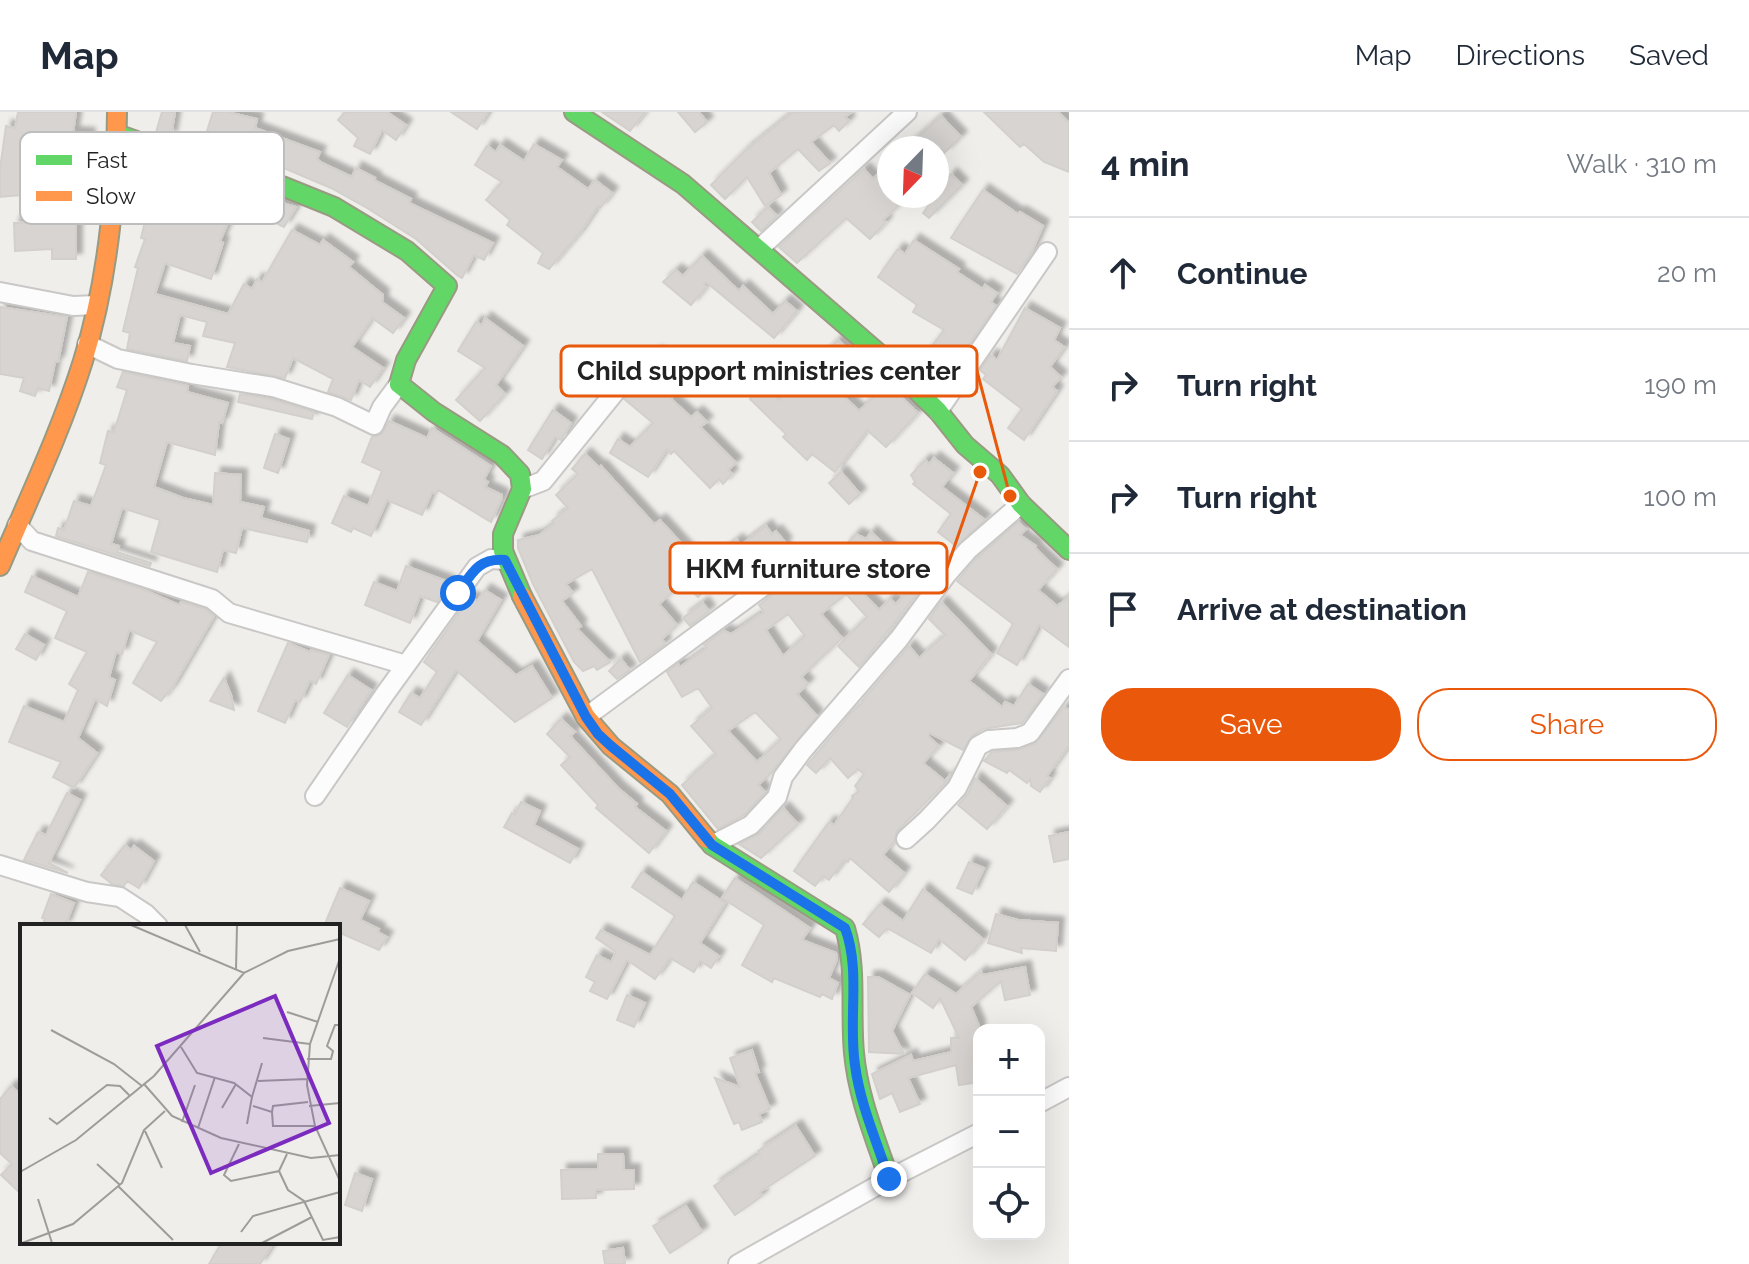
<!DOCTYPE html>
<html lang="en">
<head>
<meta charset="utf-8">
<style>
	body { margin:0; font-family:Raleway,sans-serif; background:#f2f2f3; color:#1f2937 }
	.controls { position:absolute; right:24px; bottom:24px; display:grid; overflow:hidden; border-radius:16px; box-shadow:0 8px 32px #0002 }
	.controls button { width:72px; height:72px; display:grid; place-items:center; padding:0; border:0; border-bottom:2px solid #e0e1e3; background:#fff; color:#1f2937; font:40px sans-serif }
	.compass { position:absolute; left:877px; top:24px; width:72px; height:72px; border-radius:50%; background:#fff; box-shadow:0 8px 32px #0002; rotate:203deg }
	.stop { position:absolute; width:24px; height:24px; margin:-18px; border:6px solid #1a73e8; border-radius:50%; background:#fff }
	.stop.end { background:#1a73e8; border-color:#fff; box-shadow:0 2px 8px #0008 }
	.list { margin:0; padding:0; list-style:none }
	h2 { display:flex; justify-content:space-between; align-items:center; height:104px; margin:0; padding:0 32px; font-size:34px }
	h2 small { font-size:26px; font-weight:400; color:#747a83 }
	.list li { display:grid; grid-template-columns:52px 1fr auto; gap:24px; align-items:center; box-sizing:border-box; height:112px; padding:0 32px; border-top:2px solid #e0e1e3 }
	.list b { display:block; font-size:30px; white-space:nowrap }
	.list em { font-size:26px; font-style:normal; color:#747a83 }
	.actions { display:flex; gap:16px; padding:24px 32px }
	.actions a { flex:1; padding:18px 0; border:2px solid #ea580c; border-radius:32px; text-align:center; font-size:28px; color:#ea580c }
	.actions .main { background:#ea580c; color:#fff }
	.icon { flex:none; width:44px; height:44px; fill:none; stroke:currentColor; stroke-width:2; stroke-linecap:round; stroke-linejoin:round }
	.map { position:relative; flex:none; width:1069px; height:1152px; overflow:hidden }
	header { display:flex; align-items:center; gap:48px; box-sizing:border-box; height:112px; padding:0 40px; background:#fff; border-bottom:2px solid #e0e1e3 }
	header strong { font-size:38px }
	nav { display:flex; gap:44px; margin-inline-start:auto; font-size:28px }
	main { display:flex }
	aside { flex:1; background:#fff }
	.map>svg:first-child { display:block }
	.building { fill:#d7d4d2; stroke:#d3d0cc; stroke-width:2; fill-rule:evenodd; filter:url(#shadow) }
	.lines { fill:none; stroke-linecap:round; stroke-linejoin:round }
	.street-casing { stroke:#c9c8c7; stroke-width:22 }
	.fast-casing { stroke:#999a82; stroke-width:22 }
	.slow-casing { stroke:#999a82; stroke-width:22 }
	.street { stroke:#fdfcfc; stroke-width:18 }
	.fast { stroke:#63d668; stroke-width:18 }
	.slow { stroke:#ff974d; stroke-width:18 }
	.route { stroke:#1a73e8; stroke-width:10 }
	.inset-road { fill:none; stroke:#9e9c9b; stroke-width:2 }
	.view { fill:#7b2cbf; fill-opacity:0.15; stroke:#7b2cbf; stroke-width:4 }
	.inset-edge { fill:none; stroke:#222; stroke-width:4 }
	.key { fill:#fff; stroke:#bdbdbd; stroke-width:2 }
	.key-label { font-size:22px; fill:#222 }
	.leader { fill:none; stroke:#e8590c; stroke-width:3 }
	.callout-dot { fill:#e8590c; stroke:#fff; stroke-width:3 }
	.callout { fill:#fff; stroke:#e8590c; stroke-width:3 }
	.callout-label { font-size:26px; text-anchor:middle; font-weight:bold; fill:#222 }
</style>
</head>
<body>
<header>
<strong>Map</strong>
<nav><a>Map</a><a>Directions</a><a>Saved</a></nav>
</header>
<main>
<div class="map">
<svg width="1069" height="1152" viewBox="0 0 1069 1152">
	<defs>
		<filter id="shadow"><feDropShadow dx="6" dy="-6" stdDeviation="2" flood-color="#0004"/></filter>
	</defs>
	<rect width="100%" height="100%" fill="#f0eeeb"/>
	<path class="building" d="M18 0H76L73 21 89 22 86 61 76 60 78 97H75L76 101 34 91V82L0 85V57L6 14 15 16Z
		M162 0H175L171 25 156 20Z
		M213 0H227L257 7 255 16 320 40 317 47 322 51 352 65 356 56 375 66 374 68 411 87 409 91 493 131 484 148 474 143 462 166 458 164 416 127 367 96 331 76 220 29 221 24 207 19Z
		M345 0H387L406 13 396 28 382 18 370 42 354 34 358 26 338 8Z
		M451 0H488L477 17Z
		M602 0H645L630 19Z
		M678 0H699L707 10 695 20Z
		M793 0H852L845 5 849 9 839 19 834 13 811 30 830 51 819 59 798 37 769 61 781 83 765 94 747 65 725 87 711 73 747 37Z
		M984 0H1058L1069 11V60L1044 50 1024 32 1020 35Z
		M941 4 961 25 944 41 939 36H906Z
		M534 32 562 48 557 55 588 77 595 68 612 81 600 96 598 94 579 122 549 157 538 151 543 141 507 113 510 108 486 88 502 70 475 53 487 34 496 40 500 33 524 49Z
		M157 52 296 95 284 115 236 92 220 129 223 131 211 167 165 151 155 182 228 202 244 172 252 177 257 167 262 170 292 118 320 133 323 128 353 150 349 155 383 183 382 190 404 206 393 221 372 206 352 235 383 256 370 275 359 268 351 288 328 280 333 267 293 246 285 266 227 255 235 231 203 224 207 210 180 203 173 231 190 234 187 249 127 237 130 221 123 219 138 156 135 155 145 127 141 126 150 90 147 89Z
		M864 57 873 67 877 63 889 75V84H908L883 108 886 110 870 127 846 106 797 151 779 135Z
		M951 62 962 73 929 106 923 101Z
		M983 78 1018 102 1020 100 1043 114 1032 139 1017 162 951 126Z
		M768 95 777 104 761 119 752 110Z
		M76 109V147H52V137L15 139 14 111Z
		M914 128 959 157 957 160 983 177 985 173 997 181 991 190 996 194 953 255 951 254 944 264 922 247 944 218 913 200 917 193 878 165 898 137 905 142Z
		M702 144 739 179 743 174 773 202 785 189 797 199 774 226 706 170 704 172 706 175 691 193 663 170 676 158 683 164Z
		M0 195 67 205 58 250H55L49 279 38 276 35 284 20 279 24 266 0 262Z
		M1025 196 1060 216 1054 228 1064 235 1050 255 1061 265 1052 275 1057 279 1024 328 1008 316 1022 297 983 267 986 263 980 258 991 243 997 248Z
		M485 206 523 234 496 273 505 282 480 309 456 288 485 256 458 239 476 210 482 213Z
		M838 228 855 244 829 270 859 299 885 274 889 277 891 275 918 301 886 335 867 318 835 360 812 342 807 348 783 325 786 322 750 287 764 274 779 288Z
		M656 240 688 265 671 287 691 305 697 300 707 310 700 315 736 351 728 358 732 362 723 372 719 367 710 376 674 339 671 342 667 337 648 365 610 341 618 327 630 335 653 311 624 287 641 267 645 255Z
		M123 260 188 274 187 280 228 291 222 311 219 310 215 343 167 330 154 375 183 386 213 393 215 361 241 363 240 390 264 395 261 406 309 419 307 430 242 416 236 441 223 438 217 460 151 440 160 408 122 396 111 432 119 434 117 440 151 451 150 454 56 424 58 416 64 418 74 389 91 394 106 353 100 351 108 319 114 320 127 278 117 275Z
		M240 282 270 287 314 300 312 307 238 290Z
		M553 298 571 311 561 328 555 325 542 347 528 338Z
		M389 309 427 326 432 316 491 354 484 367 488 370 485 375 502 383V386L491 410 438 378 436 382 432 380 422 403 387 388 371 424 353 416 351 420 332 411 344 384 368 394 382 359 362 350 372 325 382 322Z
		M275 322 289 327 278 361 264 356Z
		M585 342 600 356 601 354 654 412 660 408 703 455 737 428 741 433 766 414 772 422 776 419 786 431 782 434 788 442 773 454 762 440 741 457 744 461 732 470 729 467 722 472 717 466 698 485 683 471 659 492 677 513 662 527 665 532 640 550 592 457 566 472 573 481 562 489 581 514 577 517 610 550 597 558 594 554 583 559 574 550 533 472 518 436V428L539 423 554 412 552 409 568 396 556 383 578 362 572 357Z
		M934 346 953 361 942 375 985 408 956 434 938 420 951 402 913 372 915 370 911 363 925 348 929 352Z
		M841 360 860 382 849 392 829 371Z
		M1018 410 1026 417 1020 423 1036 434 1035 436 1057 457 1038 478 1057 494 1069 485V535L1039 513 1017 553 997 541 1013 512 957 469 976 447Z
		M871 420 896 443 886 453 884 451 859 477 879 498 890 487 896 492 918 467 924 473 859 555 838 534 867 505 846 482 821 502 842 526 801 565 808 572 797 582 817 604 772 660 758 673 765 680 744 703 718 717 682 673 716 642 691 614 712 596 698 576 682 585 667 560 678 552 680 555 707 536 704 533 724 519 731 522 764 500 759 493 779 478 787 467 796 479 815 464 818 468 850 438 845 434 856 422 866 427ZM788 502 805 524 783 544 766 518ZM755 600 781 627 757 650 728 619Z
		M406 454 449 470 437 490 420 484 410 511 365 493 374 470 397 479Z
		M88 460 142 477 179 493 181 490 205 497 214 504 172 576 161 589 133 571 157 530 129 518 122 542 116 540 109 565 115 568 107 594 95 587 78 626 97 641 74 676 53 665 61 650 9 630 24 594 64 610 78 578 69 572 87 540 55 526 67 499 25 480 32 464 78 485Z
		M485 478 501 488 477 529 516 563 532 554 552 586 515 610 456 558 421 613 399 600 411 581 420 586 437 560 424 550 470 485 477 489Z
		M941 490 991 542 969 569 1002 595 1005 590 1014 594 1028 572 1043 582 1022 611 983 617 972 624 963 638 930 621 928 624 939 634 923 651 945 669 951 662 947 669 897 719 894 729 883 743 904 761 889 780 850 746 848 750 844 748 829 768 823 764 815 774 794 759 829 710 834 713 853 686 852 684 859 679 855 674 864 662 858 657 848 666 830 646 816 661 807 653 852 600 863 590 862 589 909 534 919 546 945 523 929 507Z
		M703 491 709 499 690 514 683 506Z
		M25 522 44 533 36 548 16 537Z
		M288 531 310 540 311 538 329 543 316 572 310 568 300 590 295 588 285 611 258 599Z
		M621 547 630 558 617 567 609 559Z
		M348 563 371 578 347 615 324 601Z
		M224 566 231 583 234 598 210 589Z
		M1064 595 1069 598V633L1047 664 1050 666 1040 680 1031 674 1030 667 1027 671 1009 658 1007 661 984 649 992 640 1018 638 1035 632Z
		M561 607 575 620 570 624 618 676 637 692 635 695 666 719 649 741 596 696 598 693 561 653 570 645 547 622Z
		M975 666 1007 694 987 717 958 693 968 682Z
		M67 681 80 688 49 751 68 761 24 748 38 720 46 723Z
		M521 690 540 699 534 713 578 737 570 751 504 715 512 701 515 703Z
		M783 696 798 712 761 746 739 732 759 722Z
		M1069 720V747L1054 750 1049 724Z
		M125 733 131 738 134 734 154 749 139 776 127 769 124 774 112 772 101 763Z
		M969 750 984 756 972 782 957 776Z
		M642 760 682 788 693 770 725 791 700 831 719 844 711 856 700 849 694 860 670 846 655 867 627 848 607 887 590 879 595 870 586 865 597 843 611 850 616 840 596 826 601 818 650 843 675 804 632 775Z
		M735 766 810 816 802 828 836 841 837 847 829 866 838 871 832 887 822 882 820 885 774 866 772 870 742 853 764 813 722 786Z
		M340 776 369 789 360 808 379 817 378 820 387 825 379 838 338 820V814H324Z
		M923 777 983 827 965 848 939 827 931 841 887 816 879 825 863 812 880 792 903 809Z
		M51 782 74 791 65 814H42L45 807 42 806Z
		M996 802 1018 808 1058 811 1056 839 1021 836 1022 841 988 831Z
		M1025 855 1030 883 1005 888 1001 869 971 895 979 914V970L959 973 956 953 908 966 920 992 900 1000 892 981 880 987 872 962 911 943 913 949 951 940V926H959L940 886 933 896 912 881 925 862 956 882 981 860 983 863Z
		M868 865H878L910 883 892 919 904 942 869 940Z
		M627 883 645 891 634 915 617 908Z
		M752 938 759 960 755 961 770 997 759 1002 762 1010 742 1018 739 1010 734 1012 715 966 740 975 730 946Z
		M11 974 22 984V1083L1 1063 12 1052 0 1041V987Z
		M796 1014 815 1044 760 1080 762 1084 735 1103 714 1074 760 1042 758 1039Z
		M598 1042H623L624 1058H634V1077L596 1078V1086L562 1087 561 1058 598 1057Z
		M355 1061 372 1067 362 1099 345 1093Z
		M686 1094 702 1120 670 1141 653 1114Z
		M222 1130H274L260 1152H209Z
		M623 1136 625 1152H605L603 1139Z"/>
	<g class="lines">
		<g class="street-casing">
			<path id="street" d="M759 137 907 0
				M0 180 73 194 97 193
				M87 232 118 247 192 262 273 275 337 295 374 313 382 295 399 272
				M938 299 1047 140
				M522 377 543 369 632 259
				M17 413 32 429 212 487 229 501 406 553
				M586 605 772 468
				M315 684 385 582 477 455 491 447 505 448
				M906 727 927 708 957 676 978 634 989 628 1017 626 1030 621 1069 567
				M712 733 751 713 777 685 783 665 803 638 899 527 947 462 968 438 1021 392
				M0 753 87 780 120 785 146 802 158 814
				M1039 991 1069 975
				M738 1152 889 1067 979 1021"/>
		</g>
		<g class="fast-casing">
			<path id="fast" d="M574 0 683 72 877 240 938 299 965 333 1000 363 1021 392 1069 438
				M117 22 204 53 282 74 334 95 407 139 447 174 406 248 399 272 434 300 502 343 520 362 522 377 503 422V439L522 484
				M707 727 712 733 845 816C857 857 850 898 854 941 858 985 875 1025 889 1067"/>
		</g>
		<g class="slow-casing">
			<path id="slow" d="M0 454C29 386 61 319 83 249 108 169 116 84 117 0
				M522 484 586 605 611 634 670 682 707 727"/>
		</g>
		<use href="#street" class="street"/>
		<use href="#fast" class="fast"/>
		<use href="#slow" class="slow"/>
	</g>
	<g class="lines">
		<path class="route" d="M458 481C472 461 478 446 505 448L586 605 598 622 611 634 670 682 712 733 845 816C861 858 848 909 855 953 860 992 877 1030 889 1067"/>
	</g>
	<g transform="translate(20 812)">
		<rect width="320" height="320" fill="#f0eeeb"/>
		<path class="inset-road" d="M111 1 224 49 268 27 320 15M165 1 180 28M320 34 290 120 287 161 295 202 320 257M216 46 217 1M267 88 298 98M31 106 94 140 122 162M243 114 290 120M161 123 177 149 214 159 232 173 227 200M287 135H311L313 127 307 122 315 101H320M238 157 287 155M124 160 152 192 201 214 291 234 320 231M232 173 242 139M233 182 252 188 253 202H295M289 182 320 179M202 184 216 160M252 188 253 182 288 178M29 194 37 200 87 161 100 162 110 172M162 198 175 161M178 204 195 153M125 207 142 244M219 220 204 251 211 257 259 247 267 230M77 240 100 261M259 247 268 266 284 277 303 316 320 313M0 248 56 216 134 152 224 49M98 262 153 316M18 275 32 319M221 308 233 292 320 268M2 319 53 300 102 259 124 206 145 187M242 319 292 293"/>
		<path class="view" d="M255 72 309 199 191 249 137 122Z"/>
		<rect width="320" height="320" class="inset-edge"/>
	</g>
	<rect x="20" y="20" width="264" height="92" rx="12" class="key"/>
	<rect x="36" y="43" width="36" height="10" fill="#63d668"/>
	<rect x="36" y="79" width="36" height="10" fill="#ff974d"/>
	<g class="key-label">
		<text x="86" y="56">Fast</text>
		<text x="86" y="92">Slow</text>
	</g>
	<path class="leader" d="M1010 384L977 259M980 360L947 456"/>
	<g class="callout-dot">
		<circle cx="1010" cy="384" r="8"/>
		<circle cx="980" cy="360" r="8"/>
	</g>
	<g class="callout">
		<rect x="561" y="234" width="416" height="50" rx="8"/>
		<rect x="670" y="431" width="277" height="50" rx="8"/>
	</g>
	<g class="callout-label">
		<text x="769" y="268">Child support ministries center</text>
		<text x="808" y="466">HKM furniture store</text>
	</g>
</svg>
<div class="controls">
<button>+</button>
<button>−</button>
<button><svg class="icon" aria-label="locate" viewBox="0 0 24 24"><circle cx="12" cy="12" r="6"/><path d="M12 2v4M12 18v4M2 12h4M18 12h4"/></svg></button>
</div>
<svg class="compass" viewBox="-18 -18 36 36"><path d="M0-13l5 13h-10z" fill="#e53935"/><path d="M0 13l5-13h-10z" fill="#747a83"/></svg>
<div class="stop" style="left:458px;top:481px"></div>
<div class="stop end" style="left:889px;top:1067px"></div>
</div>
<aside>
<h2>4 min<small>Walk · 310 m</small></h2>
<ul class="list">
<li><svg class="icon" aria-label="ahead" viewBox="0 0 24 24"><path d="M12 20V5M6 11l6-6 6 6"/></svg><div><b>Continue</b></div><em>20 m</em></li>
<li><svg class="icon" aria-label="right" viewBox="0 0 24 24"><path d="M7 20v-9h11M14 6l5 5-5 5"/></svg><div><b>Turn right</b></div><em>190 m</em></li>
<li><svg class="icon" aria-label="right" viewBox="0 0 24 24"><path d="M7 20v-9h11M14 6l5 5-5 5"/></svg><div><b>Turn right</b></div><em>100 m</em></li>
<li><svg class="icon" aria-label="arrive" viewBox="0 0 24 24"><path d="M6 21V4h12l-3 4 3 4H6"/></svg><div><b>Arrive at destination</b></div></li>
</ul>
<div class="actions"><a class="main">Save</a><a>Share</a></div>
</aside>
</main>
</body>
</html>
